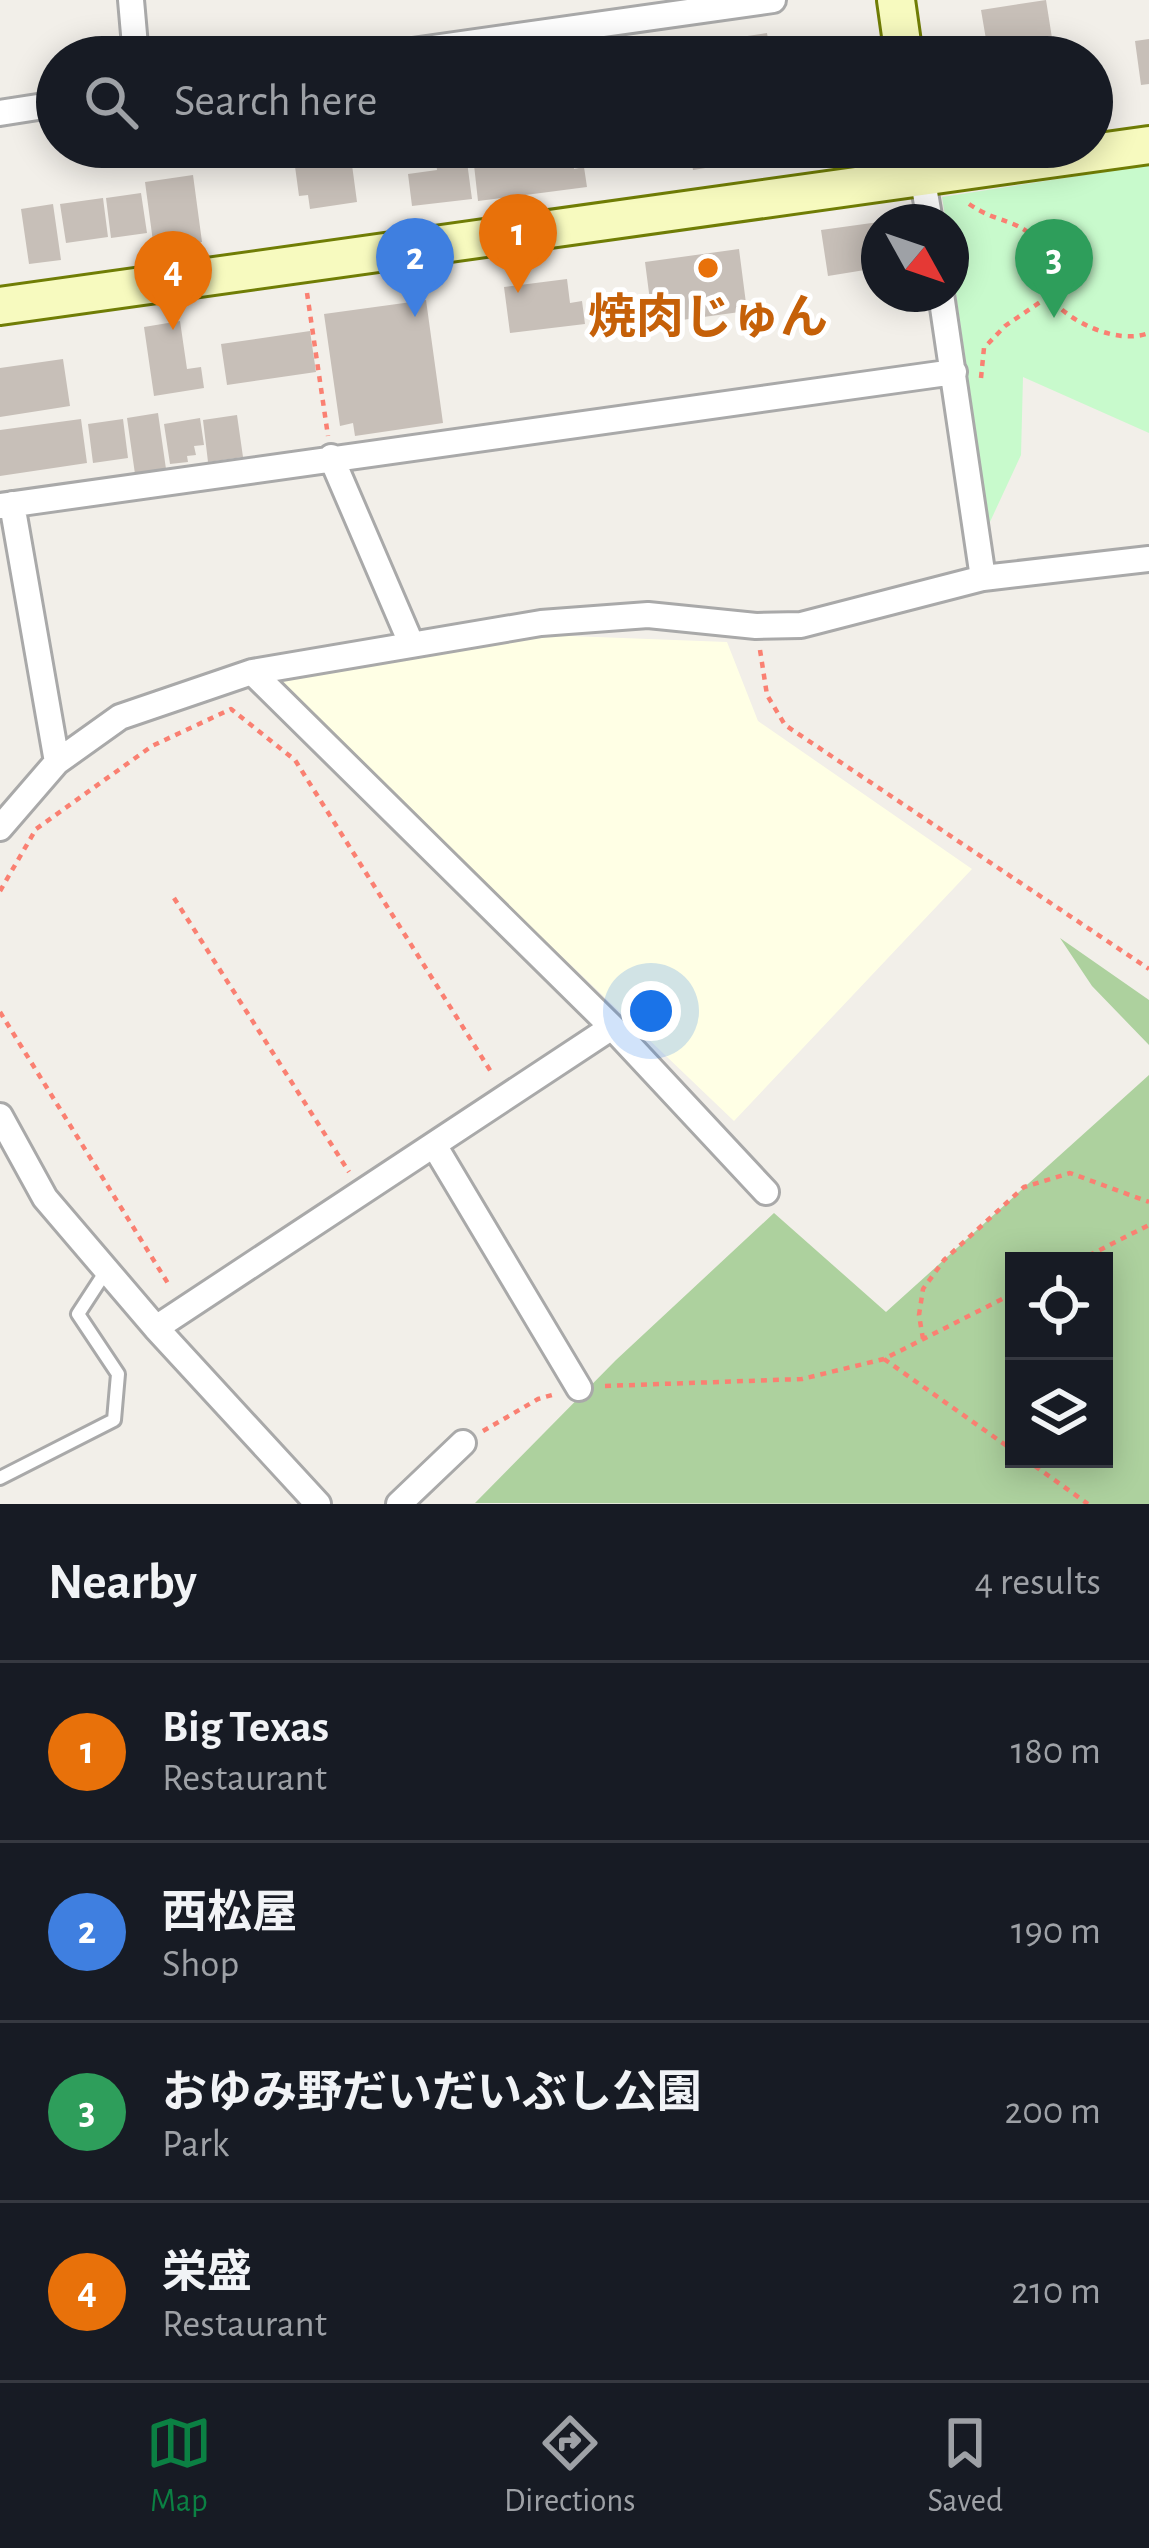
<!DOCTYPE html>
<html lang="en">
<head>
<meta charset="utf-8">
<style>
	body { margin:0; font-family:"Alegreya Sans","Noto Sans JP",sans-serif; background:#242831; color:#f1f3f6 }
	.controls { position:absolute; right:36px; bottom:36px; display:grid; overflow:hidden; border-radius:0px; box-shadow:0 6px 30px #0003 }
	.controls button { width:108px; height:108px; display:grid; place-items:center; padding:0; border:0; border-bottom:3px solid #363941; background:#171b24; color:#f1f3f6; font:60px sans-serif }
	.compass { position:absolute; left:861px; top:204px; width:108px; height:108px; border-radius:50%; background:#171b24; box-shadow:0 6px 30px #0003; rotate:130deg }
	.you { position:absolute; left:651px; top:1011px; width:42px; height:42px; margin:-30px; border:9px solid #fff; border-radius:50%; background:#1a73e8; box-shadow:0 0 0 18px #1a73e833 }
	.badge { display:grid; place-items:center; width:78px; height:78px; border-radius:50%; background:#0b8043; color:#fff; font-size:39px; font-weight:700 }
	.pin { position:absolute; translate:-50% -99px; filter:drop-shadow(0 3px 6px #0008) }
	.pin::after { content:''; position:absolute; top:63px; width:42px; height:36px; background:inherit; clip-path:polygon(0 0,100% 0,50% 100%) }
	.list { margin:0; padding:0; list-style:none }
	h2 { display:flex; justify-content:space-between; align-items:center; height:156px; margin:0; padding:0 48px; font-size:51px }
	h2 small { font-size:39px; font-weight:400; color:#9ea1a6 }
	.list li { display:grid; grid-template-columns:78px 1fr auto; gap:36px; align-items:center; box-sizing:border-box; height:180px; padding:0 48px; border-top:3px solid #363941 }
	.list b { display:block; font-size:45px; white-space:nowrap }
	.list p { margin:0; font-size:39px; white-space:nowrap; color:#9ea1a6 }
	.list em { font-size:39px; font-style:normal; color:#9ea1a6 }
	.icon { flex:none; width:66px; height:66px; fill:none; stroke:currentColor; stroke-width:2; stroke-linecap:round; stroke-linejoin:round }
	.map { position:relative; flex:none; width:1149px; height:1504px; overflow:hidden }
	.search { position:absolute; background:#171b24; box-shadow:0 6px 30px #0003; left:36px; right:36px; top:36px; height:132px; display:flex; align-items:center; gap:30px; box-sizing:border-box; padding:0 42px; border-radius:66px; color:#9ea1a6; font-size:45px }
	.sheet { height:876px; background:#171b24 }
	nav { display:flex; justify-content:space-around; align-items:center; box-sizing:border-box; height:168px; border-top:3px solid #363941; background:#171b24; font-size:33px; color:#9ea1a6 }
	nav a { display:grid; justify-items:center; gap:6px }
	nav .on { color:#0b8043 }
	.map>svg:first-child { display:block }
	.education { fill:#ffffe5 }
	.forest { fill:#add19e; fill-rule:evenodd }
	.park { fill:#c8facc }
	.building { fill:#c7bfb8 }
	.lines { fill:none; stroke-linecap:round; stroke-linejoin:round }
	.lane-casing { stroke:#a9a9a9; stroke-width:18 }
	.street-casing { stroke:#a9a9a9; stroke-width:30 }
	.secondary-casing { stroke:#707d05; stroke-width:42 }
	.path { stroke:#fa8072; stroke-width:4.5; stroke-dasharray:6 6; stroke-linecap:butt }
	.lane { stroke:#fff; stroke-width:12 }
	.street { stroke:#fff; stroke-width:24 }
	.secondary { stroke:#f7fabf; stroke-width:36 }
	.food-dot { fill:#e8710a; stroke:#fff; stroke-width:4.5 }
	.labels { text-anchor:middle; stroke-width:10; stroke-linejoin:round; paint-order:stroke }
	.food-label { font-size:48px; font-weight:bold; fill:#c56008; stroke:#fff }
</style>
</head>
<body>
<div class="map">
<svg width="1149" height="1504" viewBox="0 0 1149 1504">
	<rect width="100%" height="100%" fill="#f2efe9"/>
	<path class="education" d="M544 635 727 642 758 721 972 869 734 1121 278 685V678Z"/>
	<path class="forest" d="M1060 938 1149 1000V1045L1092 986Z
		M1149 1075V1504L475 1503 616 1360 774 1213 886 1312ZM1014 1261H1104V1459H1014Z"/>
	<path class="park" d="M1149 165V433L1023 377 1021 455 989 524 951 259V222H946L942 197Z"/>
	<path class="building" d="M1046 0 1055 57H989L981 10Z
		M767 33 771 57H736L734 38Z
		M1149 39V84L1141 85 1135 41Z
		M708 48 709 57H669V54Z
		M434 147H465L472 199 412 206 408 174 437 170Z
		M472 147H571L574 169 584 167 587 187 478 201Z
		M689 147H721L724 165 693 170Z
		M749 147H783L785 159 751 163Z
		M350 150 357 202 310 209 308 195 299 196 294 159Z
		M193 175 202 242 154 249 145 182Z
		M141 193 147 233 111 238 106 198Z
		M103 198 108 237 66 243 60 204Z
		M53 204 61 260 29 264 21 209Z
		M879 222V290L874 291 871 269 828 276 821 230Z
		M739 249 747 311 653 324 645 262Z
		M567 279 570 303 582 301 585 324 510 333 504 287Z
		M426 300 443 423 355 436 353 423 340 426 324 314Z
		M180 321 187 369 201 367 204 388 154 396 144 327Z
		M310 331 316 372 227 385 221 344Z
		M63 359 70 406 0 417V368Z
		M158 413 166 469 135 474 127 418Z
		M237 415 243 457 208 462 203 420Z
		M200 418 204 445 194 446 196 455 187 456 188 462 170 464 164 424Z
		M81 419 87 463 0 476V430Z
		M123 419 128 458 93 463 88 424Z"/>
	<g class="lines">
		<g class="lane-casing">
			<path id="lane" d="M0 1478 114 1420 118 1374 78 1314 106 1271"/>
		</g>
		<g class="street-casing">
			<path id="street" d="M131 0 136 57
				M370 57 773 0
				M0 113 57 104
				M922 175 930 222
				M941 294 983 578
				M331 457 411 643
				M12 504 57 762
				M0 506 954 372
				M252 672 612 1027 766 1192
				M0 828 57 762 120 717 252 672 541 623 648 615 756 626 801 625 983 578 1149 559
				M0 1116 45 1198 156 1328 318 1504
				M434 1145 579 1388
				M156 1328 612 1027
				M399 1504 463 1443"/>
		</g>
		<g class="secondary-casing">
			<path id="secondary" d="M896 0 904 57
				M0 306 1149 145"/>
		</g>
		<path class="path" d="M969 204C1001 226 1018 216 1044 248 1042 263 1041 284 1050 297 1069 323 1119 345 1149 333
			M307 293 328 436
			M981 378 984 348 1005 326 1049 296
			M760 650 767 695 785 725 1149 969
			M0 891 36 829 152 746 231 709 295 760 493 1075
			M174 898 349 1172
			M0 1012 169 1285
			M1078 1261 1149 1225
			M923 1339 919 1315 923 1289 944 1260 1024 1187 1070 1173 1149 1202
			M884 1359 1014 1451
			M605 1386 802 1379 884 1359 1014 1293
			M483 1431 538 1399 552 1395
			M1025 1459 1088 1504"/>
		<use href="#lane" class="lane"/>
		<use href="#street" class="street"/>
		<use href="#secondary" class="secondary"/>
	</g>
	<circle class="food-dot" cx="708" cy="268" r="12"/>
	<g class="labels">
		<g class="food-label">
			<text x="708" y="333">焼肉じゅん</text>
		</g>
	</g>
</svg>
<div class="controls">
<button><svg class="icon" aria-label="locate" viewBox="0 0 24 24"><circle cx="12" cy="12" r="6"/><path d="M12 2v4M12 18v4M2 12h4M18 12h4"/></svg></button>
<button><svg class="icon" aria-label="layers" viewBox="0 0 24 24"><path d="M12 4l9 5-9 5-9-5zM3 14l9 5 9-5"/></svg></button>
</div>
<svg class="compass" viewBox="-18 -18 36 36"><path d="M0-13l5 13h-10z" fill="#e53935"/><path d="M0 13l5-13h-10z" fill="#9ea1a6"/></svg>
<div class="you"></div>
<div class="pin badge" style="left:518px;top:293px;background:#e8710a">1</div>
<div class="pin badge" style="left:415px;top:317px;background:#3f7fe0">2</div>
<div class="pin badge" style="left:1054px;top:318px;background:#2e9e5b">3</div>
<div class="pin badge" style="left:173px;top:330px;background:#e8710a">4</div>
<div class="search"><svg class="icon" aria-label="search" viewBox="0 0 24 24"><circle cx="10" cy="10" r="6"/><path d="M15 15l6 6"/></svg>Search here</div>
</div>
<section class="sheet">
<h2>Nearby<small>4 results</small></h2>
<ul class="list">
<li><span class="badge" style="background:#e8710a">1</span><div><b>Big Texas</b><p>Restaurant</p></div><em>180 m</em></li>
<li><span class="badge" style="background:#3f7fe0">2</span><div><b>西松屋</b><p>Shop</p></div><em>190 m</em></li>
<li><span class="badge" style="background:#2e9e5b">3</span><div><b>おゆみ野だいだいぶし公園</b><p>Park</p></div><em>200 m</em></li>
<li><span class="badge" style="background:#e8710a">4</span><div><b>栄盛</b><p>Restaurant</p></div><em>210 m</em></li>
</ul>
</section>
<nav>
<a class="on"><svg class="icon" aria-label="map" viewBox="0 0 24 24"><path d="M3 6l6-2 6 2 6-2v14l-6 2-6-2-6 2zM9 4v14M15 6v14"/></svg>Map</a>
<a><svg class="icon" aria-label="directions" viewBox="0 0 24 24"><path d="M12 3l9 9-9 9-9-9zM9 14v-3h6M13 9l2 2-2 2"/></svg>Directions</a>
<a><svg class="icon" aria-label="saved" viewBox="0 0 24 24"><path d="M7 4h10v16l-5-4-5 4z"/></svg>Saved</a>
</nav>
</body>
</html>
